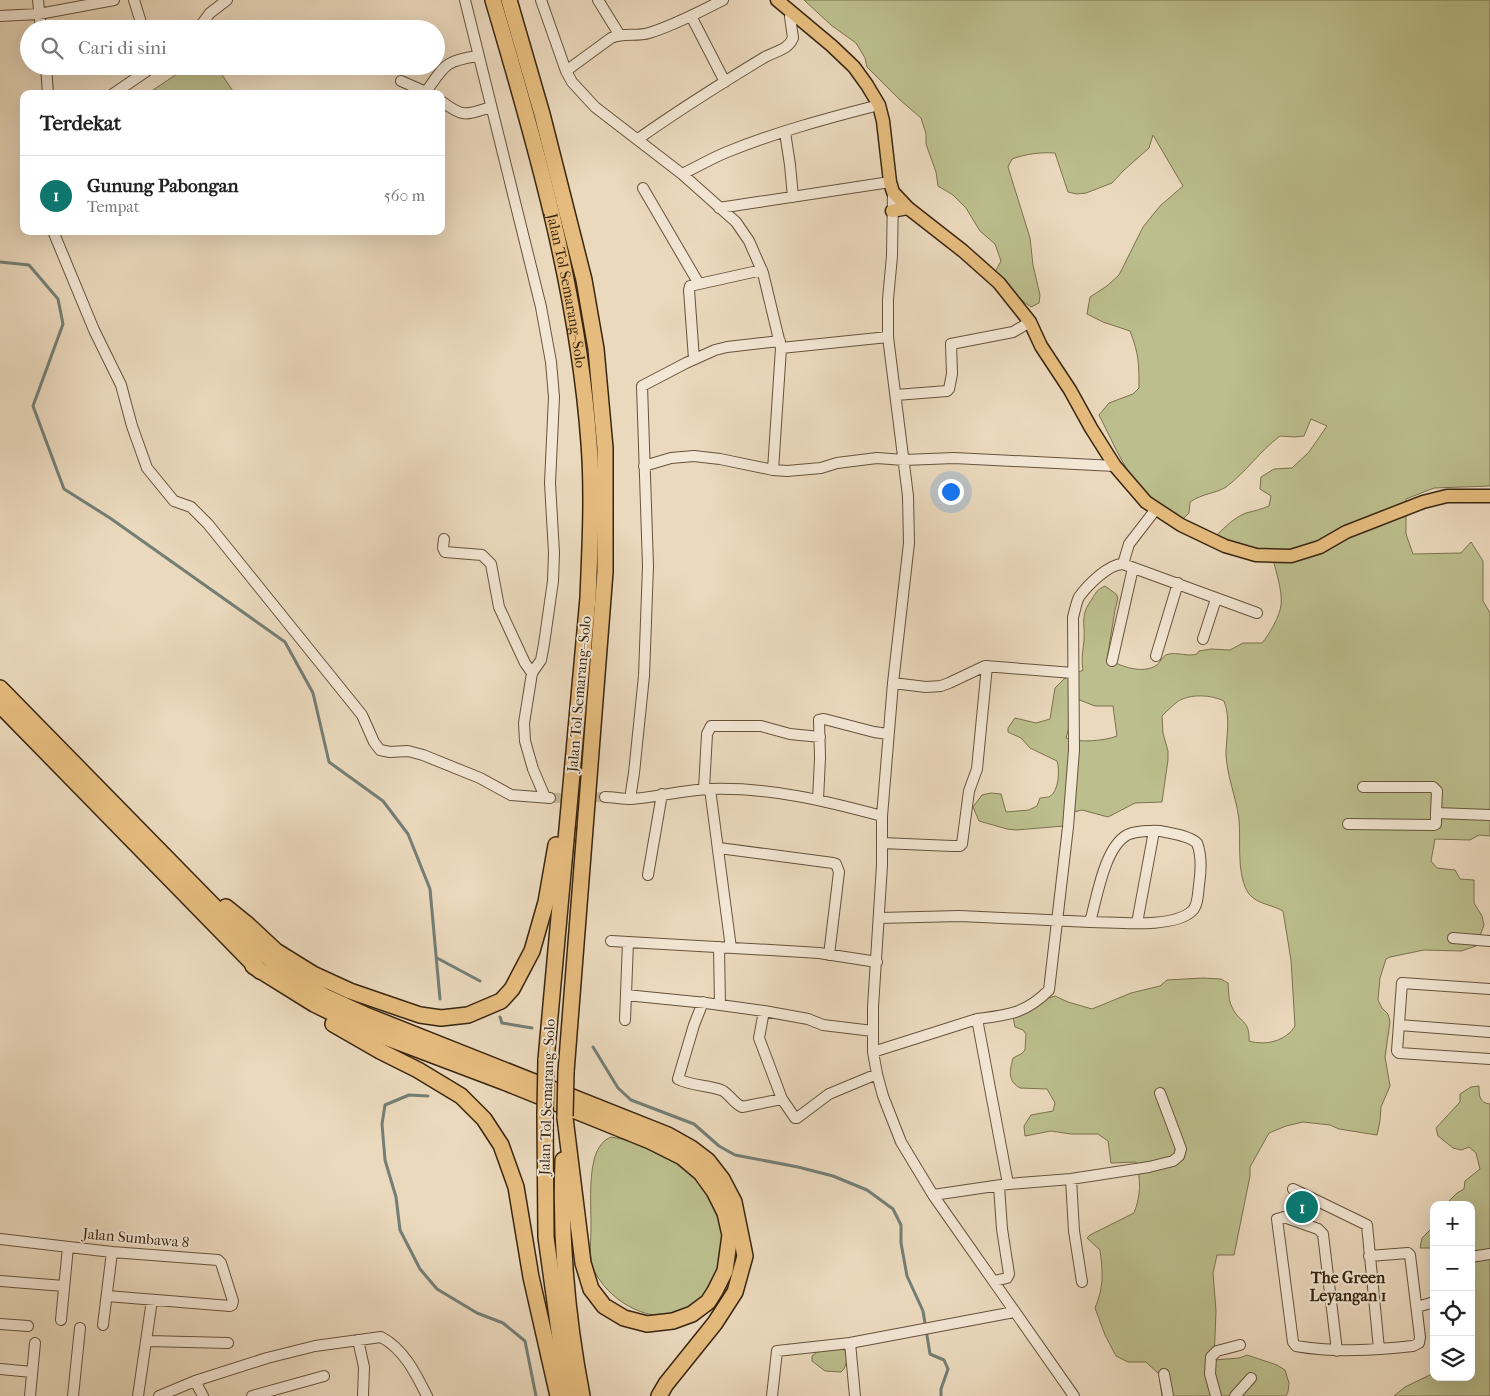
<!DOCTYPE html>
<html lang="id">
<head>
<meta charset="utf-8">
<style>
	body { margin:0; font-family:"IM FELL French Canon",serif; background:#f6f6f6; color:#222 }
	.controls { position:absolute; right:15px; bottom:15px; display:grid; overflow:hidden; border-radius:10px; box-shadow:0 5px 20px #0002 }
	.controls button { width:45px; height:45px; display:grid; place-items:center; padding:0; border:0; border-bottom:1px solid #e0e0e0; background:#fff; color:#222; font:25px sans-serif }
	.you { position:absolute; left:950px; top:491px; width:18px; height:18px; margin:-12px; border:4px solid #fff; border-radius:50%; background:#1a73e8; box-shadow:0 0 0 8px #1a73e833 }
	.badge { display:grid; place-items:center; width:32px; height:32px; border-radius:50%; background:#0f766e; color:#fff; font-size:16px; font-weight:700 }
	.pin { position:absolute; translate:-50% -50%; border:2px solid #fff; box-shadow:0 1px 5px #0006 }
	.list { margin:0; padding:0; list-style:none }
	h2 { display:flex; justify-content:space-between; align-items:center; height:65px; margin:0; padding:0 20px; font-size:21px }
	h2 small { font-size:16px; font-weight:400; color:#767676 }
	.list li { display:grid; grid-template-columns:32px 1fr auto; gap:15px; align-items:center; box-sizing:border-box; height:80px; padding:0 20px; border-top:1px solid #e0e0e0 }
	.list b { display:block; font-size:19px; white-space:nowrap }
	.list p { margin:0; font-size:16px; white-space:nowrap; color:#767676 }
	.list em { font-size:16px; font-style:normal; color:#767676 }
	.icon { flex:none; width:28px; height:28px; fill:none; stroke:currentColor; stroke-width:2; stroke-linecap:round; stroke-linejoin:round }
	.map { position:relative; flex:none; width:1490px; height:1396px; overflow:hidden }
	.search { position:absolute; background:#fff; box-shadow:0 5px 20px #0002; left:20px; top:20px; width:425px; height:55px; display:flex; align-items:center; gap:12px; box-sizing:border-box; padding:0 18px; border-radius:28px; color:#767676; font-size:19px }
	.panel { position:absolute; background:#fff; box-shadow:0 5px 20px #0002; left:20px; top:90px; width:425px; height:145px; border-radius:10px }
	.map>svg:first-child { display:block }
	.green { fill:#bcbe8d; stroke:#7a724e; fill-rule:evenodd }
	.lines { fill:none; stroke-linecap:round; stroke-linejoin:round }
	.stream { stroke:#737e75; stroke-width:3 }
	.minor-tunnel { stroke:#c7b59a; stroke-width:10; stroke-dasharray:10 5; stroke-linecap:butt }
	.minor-casing { stroke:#66533b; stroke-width:12 }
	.major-casing { stroke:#392610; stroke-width:15 }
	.highway-casing { stroke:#392610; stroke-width:18 }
	.minor { stroke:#f2e6d4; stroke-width:10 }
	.major { stroke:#e6bc7e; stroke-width:12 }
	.highway { stroke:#e6bc7e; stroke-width:15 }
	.highway-bridge-casing { stroke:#392610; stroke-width:18; stroke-linecap:butt }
	.highway-bridge { stroke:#e6bc7e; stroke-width:15 }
	.labels { text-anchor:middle; stroke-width:4; stroke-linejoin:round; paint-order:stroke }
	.street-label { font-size:15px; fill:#392610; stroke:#f2e6d4 }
	.neighbourhood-label { font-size:16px; font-weight:bold; fill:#392610; stroke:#f2e6d4 }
</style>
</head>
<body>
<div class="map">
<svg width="1490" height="1396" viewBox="0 0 1490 1396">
	<rect width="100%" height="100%" fill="#ebd9bd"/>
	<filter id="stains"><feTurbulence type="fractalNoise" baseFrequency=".004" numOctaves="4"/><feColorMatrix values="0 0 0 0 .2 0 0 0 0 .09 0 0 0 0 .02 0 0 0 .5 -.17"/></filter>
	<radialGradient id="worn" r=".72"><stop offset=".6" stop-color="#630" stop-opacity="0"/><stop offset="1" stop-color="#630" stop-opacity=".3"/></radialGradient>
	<path class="green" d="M804 0H1490V486L1434 488 1406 499V534L1413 554 1461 553 1471 542 1483 561V601L1490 613V836L1479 835 1470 840 1435 839 1431 861 1437 868 1455 870 1460 879 1474 880V903L1482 916 1484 925 1476 946 1461 951 1424 950 1390 957 1386 959 1380 978 1378 1000 1382 1008 1388 1014 1390 1022 1385 1057 1390 1086 1381 1107 1380 1121 1377 1135 1339 1129 1330 1125 1303 1122 1286 1126 1269 1133 1250 1167V1176L1234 1255H1217L1213 1273 1216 1311 1214 1360 1239 1358 1247 1355 1277 1365 1285 1370 1289 1383 1288 1392 1286 1396H1162L1159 1374 1146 1362H1128L1116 1356 1105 1335 1095 1308C1104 1286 1103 1274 1100 1250L1087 1238 1090 1235 1134 1213C1141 1195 1141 1180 1136 1162L1111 1163 1108 1141 1098 1134H1071L1051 1131 1025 1136 1024 1126 1031 1115 1053 1111 1055 1103 1047 1089 1020 1088C1007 1081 1010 1070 1013 1058L1021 1054 1025 1050 1026 1034 1023 1030 1015 1027 1013 1017 1039 1001 1055 996 1068 1002 1092 1009 1131 993 1160 986 1167 980 1203 978 1221 979 1228 983C1229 991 1228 1000 1232 1007 1239 1023 1250 1019 1249 1041 1266 1046 1286 1041 1295 1026L1291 960 1283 911C1273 905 1257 904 1249 894 1236 876 1241 840 1239 819 1236 797 1227 776 1226 755 1226 736 1231 719 1224 701 1212 695 1190 693 1177 702 1172 706 1167 711 1162 716L1163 733 1168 751V760L1162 802 1135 803 1108 817 1082 810 1074 812 1064 826 1016 830 1007 829 979 821 973 807 982 795 991 793 1001 794 1006 812 1029 810 1037 806 1040 798C1041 798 1048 797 1049 797 1059 792 1060 770 1057 761L1030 748 1021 738 1008 732V728L1015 718 1036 723 1050 719 1055 688 1064 679 1083 670C1081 659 1083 651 1084 640 1085 621 1080 616 1092 599 1096 592 1098 589 1105 586L1116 594 1118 598 1115 610 1107 659C1121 666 1142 675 1157 665 1161 661 1163 655 1169 654 1178 652 1187 657 1197 654L1199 651 1211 649 1230 650 1243 643H1262C1269 635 1280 616 1281 605 1283 590 1274 566 1271 551L1240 545 1217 535C1225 527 1235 517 1246 513 1254 511 1262 509 1269 506L1271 496 1260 489 1261 477 1274 469 1292 468 1309 452 1327 426 1311 419 1304 436 1294 437 1280 436C1260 451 1246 472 1226 487 1215 494 1203 493 1190 502L1189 513 1182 520C1174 514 1164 510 1156 503 1128 481 1115 446 1099 415L1109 403 1133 394 1139 388C1139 364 1139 354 1130 331L1103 322 1087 314 1090 297 1107 286 1119 275 1143 227 1160 206 1183 186 1153 135 1149 148 1123 171 1112 183 1086 193 1077 194 1068 192 1055 153C1041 152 1025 154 1012 159L1008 167 1030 238 1033 265 1040 295 1039 303 1031 307 1023 301 995 272 1001 261 995 244 980 231 966 208 953 195 938 186 936 172 926 144V134L921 118 900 100 867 67 865 58 856 43 831 25ZM1077 699 1095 706H1113L1117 736C1105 741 1078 743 1066 738Z
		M189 66H216L235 94H147Z
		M1479 1086C1479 1095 1479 1103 1490 1104V1396H1394L1405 1387 1434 1373V1377H1471V1205H1445L1457 1193 1464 1189 1465 1181 1480 1169 1476 1153 1469 1147 1461 1150 1453 1148 1438 1136 1436 1128 1460 1102V1094L1471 1087Z
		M611 1137C632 1140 675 1155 690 1170 698 1178 710 1194 715 1204 717 1208 718 1213 719 1218 725 1245 726 1275 705 1295 700 1300 695 1308 688 1310 682 1312 676 1314 670 1315 639 1320 602 1294 592 1265 589 1254 591 1239 591 1228 591 1205 589 1181 594 1160 596 1151 602 1140 611 1137Z
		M1434 1226V1248H1420L1422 1238Z
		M842 1349 846 1351C847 1359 847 1367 841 1372L825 1371 812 1361V1356L817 1352Z"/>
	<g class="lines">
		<path class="stream" d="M0 262 29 265 58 299 63 324 33 406 64 489 110 518 285 642 313 693 329 762 383 801 408 834 430 889 440 999
			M437 958 480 981
			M500 1017 502 1023 532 1028
			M593 1047 618 1088 631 1100 694 1124 719 1146 735 1155 798 1167 833 1176 867 1190 893 1209 901 1225V1243L907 1276 923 1311 930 1354 944 1360 948 1369 941 1389V1396
			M428 1096 409 1095 385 1105 382 1124 385 1160 396 1197 400 1230 420 1269 437 1289 477 1313 503 1323 525 1341 536 1396"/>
		<path class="minor-tunnel" d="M551 798 605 797"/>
		<g class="minor-casing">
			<path id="minor" d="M38 0 41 29
				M134 0 143 29
				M465 0 541 307 551 362 554 397 550 483 554 553 553 581 544 644 541 660 532 673 524 723 525 741 533 769 545 797
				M541 0 566 71 572 82 595 107 682 174 736 222 749 241 763 273 781 348 773 470
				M598 0 619 34
				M0 16 39 14 114 0
				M691 16 725 82
				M198 29 210 13 227 0
				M46 66 48 94
				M566 71 611 38C624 32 636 37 649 33 675 25 699 12 723 0
				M401 81 426 92C445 65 444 61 478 56
				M113 94 154 66
				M441 101C464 118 465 115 491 107
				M785 132 790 165 793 197
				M638 139C679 110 722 83 765 57 776 51 788 50 793 38L790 17 792 12
				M682 174C697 167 712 158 727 152 776 132 828 118 879 105
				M643 188 699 284
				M893 192 892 256 888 299V337L908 496 909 543 893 683 882 816V865L873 1007V1052L877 1074 883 1096 901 1142 933 1195 1074 1396
				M719 208 890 182
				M53 231 94 330 121 385 132 426 147 468 174 501 191 507 208 524 362 715 374 742 380 750 390 752 408 751 423 755 480 778 511 795 550 798
				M781 348 888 337
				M694 359 689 290 690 286 762 270
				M896 395 947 391 949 389 952 374 951 344 1013 332 1030 322
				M644 466 671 458 694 456 720 459 773 470 787 471 821 468 837 463 877 458 904 460 954 458 1115 466
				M1156 509 1129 544 1123 564 1257 613
				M444 539 443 548 445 552 482 555 491 564 499 607 525 663 532 673
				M1203 639 1216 599
				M1156 656 1178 583
				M1112 661 1133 568
				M893 683 926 687 941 686 949 683 985 666 1073 673
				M1363 787H1433L1437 791 1436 813 1490 815
				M704 789 707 734 711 726H761L790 734 820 737
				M710 789 731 948
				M605 797C613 797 622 799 631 799 658 797 684 790 710 789 770 787 826 801 882 816
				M630 799 634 773 644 676 648 566 642 386 686 363 715 350 727 347 780 341
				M818 800 820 758 819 720 824 719 874 732 888 734
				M1348 824 1434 825 1436 824V813
				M882 843 952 846H960L962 844 969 791 977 769 987 666
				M719 848 833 863 836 864 839 872 829 955
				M648 875 662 794
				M879 918 960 916 1090 922C1097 898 1104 848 1127 835 1133 832 1139 832 1146 831 1152 831 1158 830 1165 832 1175 834 1189 836 1197 843 1202 856 1201 872 1199 885 1198 893 1198 906 1192 911 1173 929 1115 922 1090 922
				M1137 923 1154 831
				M1453 938 1490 941
				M611 941 787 951 819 953 877 962
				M719 947 720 1005
				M1490 989 1402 983 1397 1051 1399 1053 1490 1059
				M626 995 706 1003 764 1011 808 1019 823 1025 873 1031
				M703 1002 694 1025 678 1079C691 1086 707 1085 721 1090 728 1092 733 1103 742 1107L782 1099
				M764 1011 759 1038 782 1099 795 1118H797L829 1094 877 1074
				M977 1019C1008 1015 1025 1014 1049 990L1068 827 1074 750 1073 617C1075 611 1076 603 1079 597 1087 586 1108 564 1123 564
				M625 1020 628 942
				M1399 1025 1490 1032
				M873 1052 977 1019 1008 1184
				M1071 1179 1074 1231 1082 1282
				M1293 1189 1367 1225 1379 1349
				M933 1195 1008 1184 1071 1179 1149 1167 1173 1161 1179 1156 1181 1149 1160 1093
				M0 1239 112 1252 218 1260 221 1263 233 1301 232 1305 230 1306 107 1296
				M1471 1257 1490 1254
				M0 1281 64 1286
				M994 1281 1007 1278 1009 1274 1002 1229 999 1186
				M1417 1307 1434 1302
				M61 1320 68 1247
				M0 1324 28 1326
				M103 1325 112 1252
				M358 1340 364 1367 363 1396
				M147 1341 228 1343
				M850 1343 855 1396
				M1337 1351 1323 1234 1318 1229 1284 1217 1277 1219 1293 1342 1296 1346C1335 1353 1374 1350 1413 1346L1419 1343 1420 1337 1410 1255 1408 1253 1369 1256
				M0 1369 32 1372
				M1164 1374 1168 1396
				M195 1381 203 1396
				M30 1396 35 1343
				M73 1396 80 1328
				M138 1396 152 1300
				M159 1396 195 1381 267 1358 315 1346 381 1337C404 1349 416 1374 427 1396
				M252 1396 324 1376
				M772 1396 777 1351 850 1343 1014 1312
				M1216 1396 1210 1374 1211 1357 1217 1351 1240 1345
				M1235 1396 1251 1378"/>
		</g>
		<g class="major-casing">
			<path id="major" d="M777 0 832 46 854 67 867 85 879 105 883 121 890 182 893 192 908 208 963 251 999 283 1030 322 1041 346 1070 390 1091 428 1115 466 1146 502 1181 525 1225 546 1256 555 1291 556 1320 547 1346 532 1423 502 1447 496H1490
				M892 211 908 208"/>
		</g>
		<g class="highway-casing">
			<g id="highway">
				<path id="s1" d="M493 0C536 145 578 292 589 443 593 495 590 547 588 598L546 1060"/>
				<path d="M509 0 542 114 584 280 596 349 605 448V572L566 1072"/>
				<path d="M0 688 248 941 289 975 324 996 368 1016 668 1135 691 1148 708 1161 722 1179 734 1202 745 1256 735 1292 715 1323 666 1384 659 1396"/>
				<path d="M0 705 260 971"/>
				<path d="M226 907 247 924 276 951 313 974 350 991 420 1015 441 1018 468 1015 501 1001 512 989 532 951 546 902 556 845"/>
				<path d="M253 966 314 1004 369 1031 504 1082 650 1141 682 1157 701 1173 714 1191 725 1213 730 1235 725 1271 715 1291 708 1302 692 1314 673 1321 647 1324 624 1318 604 1306 591 1289 583 1263 565 1118"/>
				<path d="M333 1024 380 1051 418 1070 461 1096 484 1119 501 1145 516 1187 531 1277 558 1396"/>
				<path d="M545 1114 546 1237 568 1396"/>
				<path d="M563 1160C560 1239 567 1318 582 1396"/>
			</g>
		</g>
		<use href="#minor" class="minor"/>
		<use href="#major" class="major"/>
		<use href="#highway" class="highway"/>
		<g class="highway-bridge-casing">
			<path id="highway-bridge" d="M545 1114 546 1060
				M565 1116 566 1072"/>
		</g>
		<use href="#highway-bridge" class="highway-bridge"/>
	</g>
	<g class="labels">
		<g class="street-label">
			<text dy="5" stroke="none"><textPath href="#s1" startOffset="300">Jalan Tol Semarang–Solo</textPath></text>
			<text transform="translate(579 694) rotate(-85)" y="5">Jalan Tol Semarang–Solo</text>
			<text transform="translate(547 1097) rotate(-88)" y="5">Jalan Tol Semarang–Solo</text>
			<text transform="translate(136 1238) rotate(5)" y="5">Jalan Sumbawa 8</text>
		</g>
		<g class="neighbourhood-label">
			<text x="1348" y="1283">The Green<tspan x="1348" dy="18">Leyangan 1</tspan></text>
		</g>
	</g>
	<rect width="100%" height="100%" filter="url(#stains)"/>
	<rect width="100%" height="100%" fill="url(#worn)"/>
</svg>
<div class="controls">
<button>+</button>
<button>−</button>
<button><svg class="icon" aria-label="locate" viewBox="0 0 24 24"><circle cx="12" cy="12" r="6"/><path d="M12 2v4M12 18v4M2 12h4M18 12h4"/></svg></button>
<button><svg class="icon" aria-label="layers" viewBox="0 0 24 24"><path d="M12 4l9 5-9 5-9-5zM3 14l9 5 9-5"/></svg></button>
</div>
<div class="you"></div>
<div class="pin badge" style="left:1302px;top:1207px">1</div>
<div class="search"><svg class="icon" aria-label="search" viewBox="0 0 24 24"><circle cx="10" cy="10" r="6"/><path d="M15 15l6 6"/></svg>Cari di sini</div>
<section class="panel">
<h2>Terdekat<small></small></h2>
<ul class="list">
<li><span class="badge">1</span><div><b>Gunung Pabongan</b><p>Tempat</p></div><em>560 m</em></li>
</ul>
</section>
</div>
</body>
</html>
